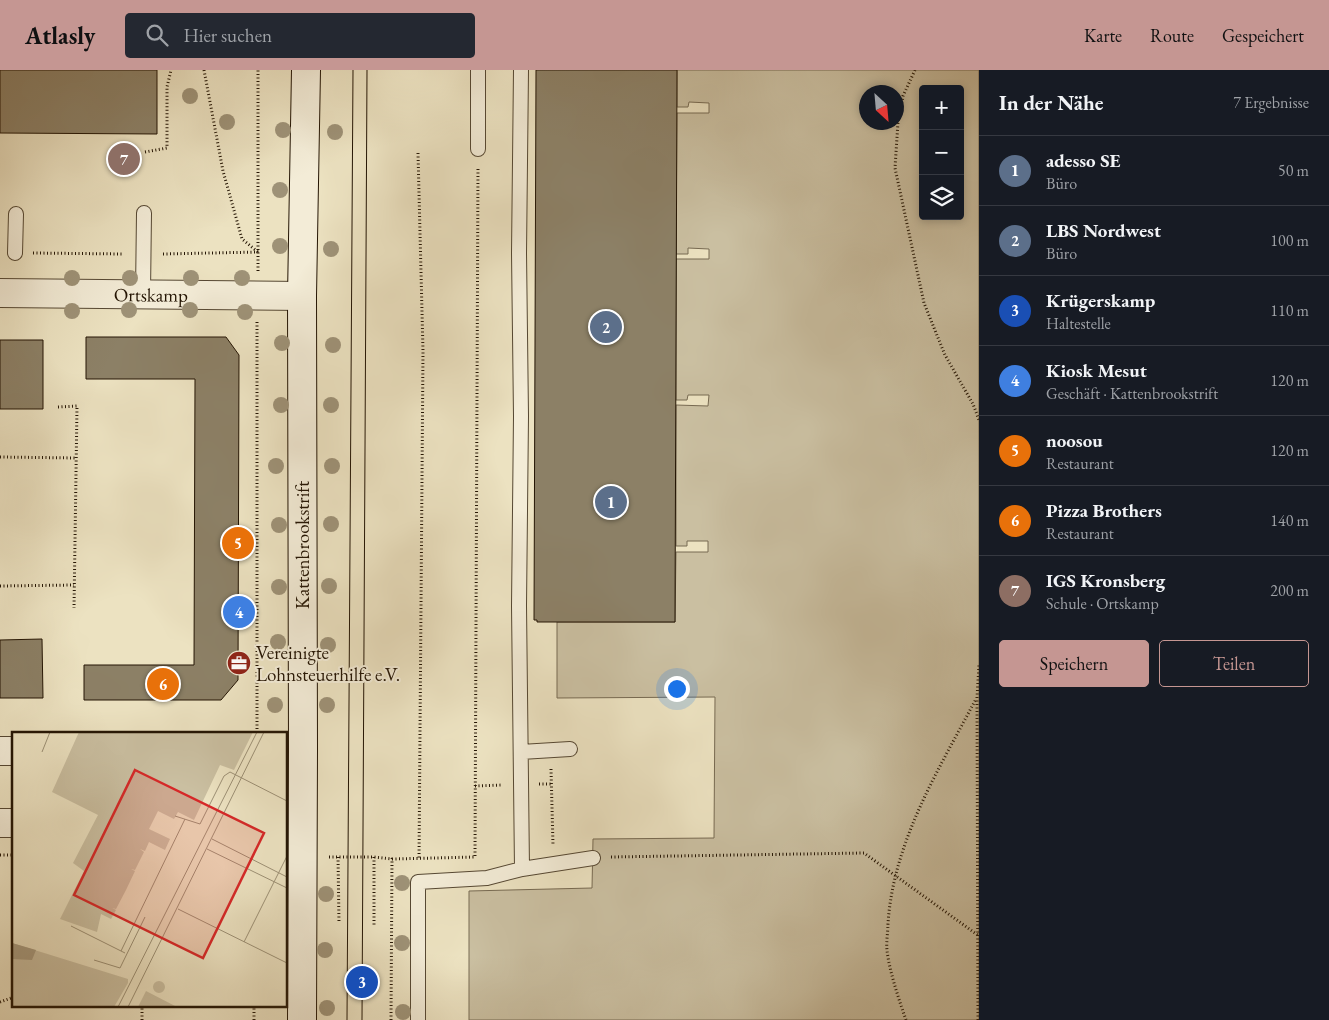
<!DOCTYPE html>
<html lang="de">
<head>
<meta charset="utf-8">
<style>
	body { margin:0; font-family:"EB Garamond",serif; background:#242831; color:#f1f3f6 }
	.controls { position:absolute; right:15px; top:15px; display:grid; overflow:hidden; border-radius:5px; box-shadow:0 2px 8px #0003 }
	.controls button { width:45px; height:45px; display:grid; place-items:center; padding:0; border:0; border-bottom:1px solid #363941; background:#171b24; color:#f1f3f6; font:25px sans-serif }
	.compass { position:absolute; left:859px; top:15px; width:45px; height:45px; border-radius:50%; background:#171b24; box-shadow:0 2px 8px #0003; rotate:154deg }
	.you { position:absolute; left:676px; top:618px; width:18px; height:18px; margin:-12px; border:4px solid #fff; border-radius:50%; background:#1a73e8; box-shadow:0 0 0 8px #1a73e833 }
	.badge { display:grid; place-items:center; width:32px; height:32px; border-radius:50%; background:#c59692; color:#fff; font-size:16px; font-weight:700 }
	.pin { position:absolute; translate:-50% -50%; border:2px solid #fff; box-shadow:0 1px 5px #0006 }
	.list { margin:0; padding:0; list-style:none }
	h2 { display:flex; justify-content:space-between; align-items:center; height:65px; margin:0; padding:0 20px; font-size:21px }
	h2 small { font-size:16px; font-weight:400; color:#9ea1a6 }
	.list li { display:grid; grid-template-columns:32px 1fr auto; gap:15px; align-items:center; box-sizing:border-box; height:70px; padding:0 20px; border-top:1px solid #363941 }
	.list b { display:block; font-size:19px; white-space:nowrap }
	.list p { margin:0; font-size:16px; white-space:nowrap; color:#9ea1a6 }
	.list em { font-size:16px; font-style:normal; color:#9ea1a6 }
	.actions { display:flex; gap:10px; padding:15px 20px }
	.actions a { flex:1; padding:11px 0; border:1px solid #c59692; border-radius:5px; text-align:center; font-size:18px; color:#c59692 }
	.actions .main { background:#c59692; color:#111 }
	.icon { flex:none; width:28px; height:28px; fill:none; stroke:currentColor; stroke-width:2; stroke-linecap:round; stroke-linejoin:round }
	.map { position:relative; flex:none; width:979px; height:950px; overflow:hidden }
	header { display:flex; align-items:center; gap:30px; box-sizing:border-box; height:70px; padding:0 25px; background:#c59692; color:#111 }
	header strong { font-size:24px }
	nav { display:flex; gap:28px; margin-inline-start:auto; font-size:18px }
	.search { width:350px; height:45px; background:#242831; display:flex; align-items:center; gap:12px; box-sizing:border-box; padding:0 18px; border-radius:5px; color:#9ea1a6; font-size:19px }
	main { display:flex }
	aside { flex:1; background:#171b24 }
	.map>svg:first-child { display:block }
	.green { fill:#cabfa1; stroke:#776a52; fill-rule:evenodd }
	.building { fill:#8c8066; stroke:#241504 }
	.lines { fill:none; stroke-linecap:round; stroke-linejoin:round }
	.service-casing { stroke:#564833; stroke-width:16 }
	.minor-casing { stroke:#564833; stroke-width:30 }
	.secondary-casing { stroke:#241504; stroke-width:30 }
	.path { stroke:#241504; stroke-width:3; stroke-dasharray:1 2.5; stroke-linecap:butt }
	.service { stroke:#f3ecd7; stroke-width:14 }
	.minor { stroke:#f3ecd7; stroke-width:28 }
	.secondary { stroke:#f3ecd7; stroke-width:28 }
	.tram { stroke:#241504; stroke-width:1 }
	.tree { fill:#9e9277 }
	.labels { text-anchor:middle; stroke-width:4; stroke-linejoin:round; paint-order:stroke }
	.street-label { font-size:19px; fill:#241504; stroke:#f3ecd7 }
	.poi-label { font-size:19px; fill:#241504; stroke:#f3ecd7; text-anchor:start }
	.inset-road { fill:none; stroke:#9c9075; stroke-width:1 }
	.view { fill:#d62828; fill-opacity:0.15; stroke:#d62828; stroke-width:2.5 }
	.inset-edge { fill:none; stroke:#241504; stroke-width:2.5 }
</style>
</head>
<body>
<header>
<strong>Atlasly</strong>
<div class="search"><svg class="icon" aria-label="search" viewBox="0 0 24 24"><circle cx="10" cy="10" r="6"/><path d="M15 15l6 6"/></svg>Hier suchen</div>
<nav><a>Karte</a><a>Route</a><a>Gespeichert</a></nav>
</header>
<main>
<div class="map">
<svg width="979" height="950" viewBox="0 0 979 950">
	<rect width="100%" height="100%" fill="#ece2c1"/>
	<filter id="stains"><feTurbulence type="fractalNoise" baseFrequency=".004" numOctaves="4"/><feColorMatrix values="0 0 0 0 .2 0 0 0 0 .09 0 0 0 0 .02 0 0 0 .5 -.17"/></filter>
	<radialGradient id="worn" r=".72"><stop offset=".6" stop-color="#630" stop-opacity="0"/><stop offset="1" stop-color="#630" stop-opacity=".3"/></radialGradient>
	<path class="green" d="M677 0H979V950H469V821L592 818 593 769 714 768 715 627 557 628V552H675L676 482H708V471H687V476H676V335L708 336 709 325H688L687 330H676V189H709V179L688 178V184H676L677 43H709V33L689 32 688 37H677ZM923 19H960V146H923ZM866 22H896V52H866Z"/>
	<path class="building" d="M0 0H157V64L0 63Z
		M536 0H677L675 552H537V550H534Z
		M86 267H226L239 285 238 610 221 630H84V595H194L195 309H86Z
		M0 270H43V339H0Z
		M42 569 43 628H0V570Z"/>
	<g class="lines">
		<g class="service-casing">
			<path id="service" d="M478 0V79
				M521 0 519 183 521 346 519 536 522 799
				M15 183 16 144
				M143 223 144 143
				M521 682 570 679
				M418 950V812L487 808 522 799 593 788"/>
		</g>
		<g class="minor-casing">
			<g id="minor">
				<path id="s1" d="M0 223 302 226"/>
				<path d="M0 681H14"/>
				<path d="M0 753H14"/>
			</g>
		</g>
		<g class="secondary-casing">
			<path id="secondary" d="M302 950 303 680 302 226 306 0"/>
		</g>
		<path class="path" d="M204 0 223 101 242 169 258 182
			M915 0 903 26 898 52 895 98 924 233 945 285 973 334 979 350
			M145 82 167 78V17L171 0
			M418 83 423 281 419 790
			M33 183 124 184
			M163 184 259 182
			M258 201V0
			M257 252V664
			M58 337 77 336 74 538
			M0 387 77 388
			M0 516 74 515
			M551 699 553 775
			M539 714H551
			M475 716 503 715
			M0 785H14
			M329 787H374L392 789
			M338 787 339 853
			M374 787V855
			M611 787 864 783 979 866
			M0 932 14 927
			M142 950V936
			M254 950V936
			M391 950 392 789 475 787 478 97
			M906 950C899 930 889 900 887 880 886 872 888 862 888 854 893 772 939 699 976 629
			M978 950 977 628 979 594"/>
		<use href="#service" class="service"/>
		<use href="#minor" class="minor"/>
		<use href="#secondary" class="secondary"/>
		<path class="tram" d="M347 950 353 0
			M362 950 367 0"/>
	</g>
	<g class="tree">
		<circle cx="190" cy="26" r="8"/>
		<circle cx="227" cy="52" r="8"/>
		<circle cx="283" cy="60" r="8"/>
		<circle cx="335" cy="62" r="8"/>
		<circle cx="280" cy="120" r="8"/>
		<circle cx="280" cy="176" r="8"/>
		<circle cx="331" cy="179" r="8"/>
		<circle cx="72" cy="208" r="8"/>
		<circle cx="130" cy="208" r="8"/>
		<circle cx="191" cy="208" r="8"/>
		<circle cx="242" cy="208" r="8"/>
		<circle cx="129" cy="240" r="8"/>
		<circle cx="190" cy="240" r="8"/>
		<circle cx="72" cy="241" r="8"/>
		<circle cx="245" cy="242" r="8"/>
		<circle cx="282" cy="273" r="8"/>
		<circle cx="333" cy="275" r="8"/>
		<circle cx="281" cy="335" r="8"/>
		<circle cx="331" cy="335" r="8"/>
		<circle cx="276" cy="396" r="8"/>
		<circle cx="332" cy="396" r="8"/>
		<circle cx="331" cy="454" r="8"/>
		<circle cx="279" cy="455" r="8"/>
		<circle cx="329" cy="516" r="8"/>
		<circle cx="279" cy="517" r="8"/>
		<circle cx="278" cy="572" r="8"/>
		<circle cx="328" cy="575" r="8"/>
		<circle cx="275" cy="635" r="8"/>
		<circle cx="327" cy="635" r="8"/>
		<circle cx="402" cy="813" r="8"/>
		<circle cx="326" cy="824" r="8"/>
		<circle cx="402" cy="873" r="8"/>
		<circle cx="325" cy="880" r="8"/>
		<circle cx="327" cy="938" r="8"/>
		<circle cx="403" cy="942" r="8"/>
	</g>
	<defs>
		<g id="office-disc" transform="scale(1.25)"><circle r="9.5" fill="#8f2418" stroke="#f3ecd7"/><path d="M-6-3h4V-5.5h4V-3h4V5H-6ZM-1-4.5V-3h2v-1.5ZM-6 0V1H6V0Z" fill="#fff"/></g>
	</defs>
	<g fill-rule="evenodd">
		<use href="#office-disc" x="239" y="593"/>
	</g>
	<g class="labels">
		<g class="street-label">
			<text dy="7" stroke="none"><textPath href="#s1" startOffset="151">Ortskamp</textPath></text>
			<text transform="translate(302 475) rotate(-90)" y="7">Kattenbrookstrift</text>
		</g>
		<g class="poi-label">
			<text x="256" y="589">Vereinigte<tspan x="256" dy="22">Lohnsteuerhilfe e.V.</tspan></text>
		</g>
	</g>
	<g transform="translate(12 662)">
		<rect width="275" height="275" fill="#ece2c1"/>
		<path d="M67 0H241L222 38 208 33 182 88 166 80 162 87 146 79 137 97 158 107 153 118 137 110 133 119 128 117 132 120 123 138 119 137 123 139 114 158 109 157 114 158 104 177 100 176 104 178 99 187 89 182 85 200 48 187 72 139 61 131 86 83 40 60ZM0 211 116 247V251L102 275H0ZM141 255a6 6 0 1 1 12 0a6 6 0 1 1-12 0ZM134 259 165 275H126Z" fill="#cabfa1"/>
		<path d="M0 211 24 218 20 228 0 227Z" fill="#a89c81"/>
		<path class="inset-road" d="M30 20 38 0M163 84 188 92 212 44 218 40 275 69M200 107 275 145M195 117 275 156M166 177 275 231M59 194 113 221M232 210 275 124M109 219 173 87M82 228 108 236 133 185M106 275 245 0M116 275 252 0"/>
		<path class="view" d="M123 38 252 101 191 226 62 163Z"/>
		<rect width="275" height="275" class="inset-edge"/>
	</g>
	<rect width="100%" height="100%" filter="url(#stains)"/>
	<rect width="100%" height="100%" fill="url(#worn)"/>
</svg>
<div class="controls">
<button>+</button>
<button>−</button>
<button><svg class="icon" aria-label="layers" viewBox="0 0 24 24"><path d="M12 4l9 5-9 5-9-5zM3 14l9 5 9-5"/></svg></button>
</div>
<svg class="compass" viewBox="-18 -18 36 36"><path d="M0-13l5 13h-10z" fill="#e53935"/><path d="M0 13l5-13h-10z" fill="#9ea1a6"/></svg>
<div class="you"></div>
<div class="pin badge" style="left:611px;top:432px;background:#5c6f8a">1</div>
<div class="pin badge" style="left:606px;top:257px;background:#5c6f8a">2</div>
<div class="pin badge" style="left:362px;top:912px;background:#1a4fb4">3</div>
<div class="pin badge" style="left:239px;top:542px;background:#3f7fe0">4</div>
<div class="pin badge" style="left:238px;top:473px;background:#e8710a">5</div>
<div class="pin badge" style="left:163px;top:614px;background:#e8710a">6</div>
<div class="pin badge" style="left:124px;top:89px;background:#8d6e63">7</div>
</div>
<aside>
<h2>In der Nähe<small>7 Ergebnisse</small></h2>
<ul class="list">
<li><span class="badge" style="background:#5c6f8a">1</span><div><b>adesso SE</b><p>Büro</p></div><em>50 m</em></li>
<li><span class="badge" style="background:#5c6f8a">2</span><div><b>LBS Nordwest</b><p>Büro</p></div><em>100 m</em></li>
<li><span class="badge" style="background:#1a4fb4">3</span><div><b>Krügerskamp</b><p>Haltestelle</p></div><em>110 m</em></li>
<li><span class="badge" style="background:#3f7fe0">4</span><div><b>Kiosk Mesut</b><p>Geschäft · Kattenbrookstrift</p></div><em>120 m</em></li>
<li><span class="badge" style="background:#e8710a">5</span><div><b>noosou</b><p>Restaurant</p></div><em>120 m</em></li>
<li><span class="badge" style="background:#e8710a">6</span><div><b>Pizza Brothers</b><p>Restaurant</p></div><em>140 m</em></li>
<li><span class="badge" style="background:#8d6e63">7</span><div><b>IGS Kronsberg</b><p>Schule · Ortskamp</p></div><em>200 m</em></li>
</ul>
<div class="actions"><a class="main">Speichern</a><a>Teilen</a></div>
</aside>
</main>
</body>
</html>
